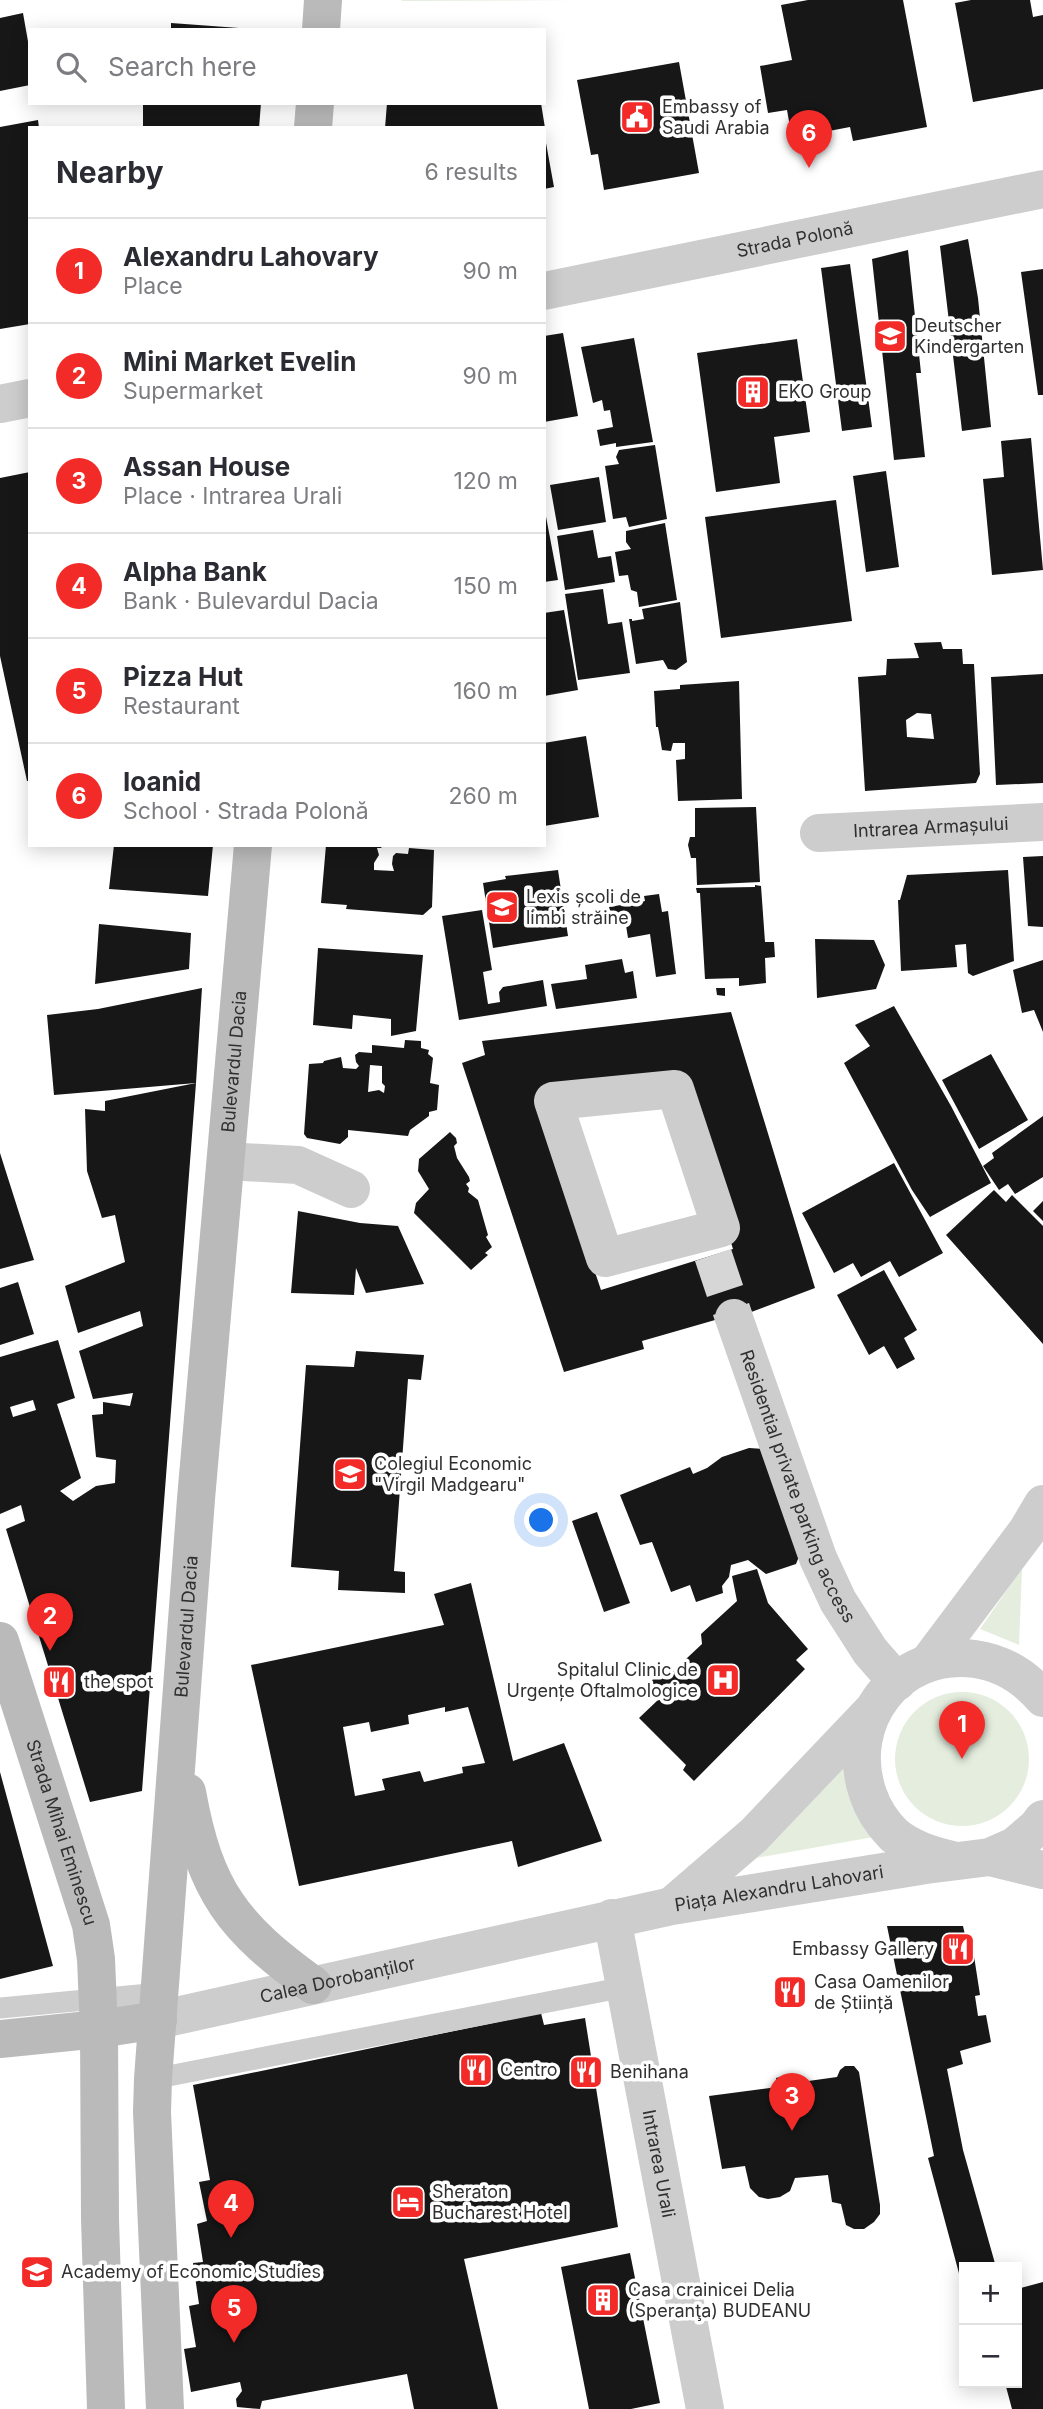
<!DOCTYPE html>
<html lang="en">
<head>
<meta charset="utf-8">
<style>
	body { margin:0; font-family:Inter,sans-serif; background:#f2f2f3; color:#2b2b33 }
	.controls { position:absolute; right:21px; bottom:21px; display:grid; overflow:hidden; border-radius:0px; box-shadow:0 4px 18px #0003 }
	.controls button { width:63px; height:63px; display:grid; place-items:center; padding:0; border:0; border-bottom:2px solid #e1e1e2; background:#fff; color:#2b2b33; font:35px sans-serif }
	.you { position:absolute; left:542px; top:1521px; width:24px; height:24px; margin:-18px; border:5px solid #fff; border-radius:50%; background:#1a73e8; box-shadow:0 0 0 10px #1a73e833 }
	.badge { display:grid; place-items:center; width:46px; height:46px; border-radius:50%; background:#f22b28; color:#fff; font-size:23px; font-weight:700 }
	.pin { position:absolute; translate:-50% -58px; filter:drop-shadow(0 2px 4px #0008) }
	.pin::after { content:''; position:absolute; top:37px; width:24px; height:21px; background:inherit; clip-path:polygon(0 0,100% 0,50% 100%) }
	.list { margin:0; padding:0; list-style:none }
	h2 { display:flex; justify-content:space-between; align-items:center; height:91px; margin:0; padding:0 28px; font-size:30px }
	h2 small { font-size:23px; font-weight:400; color:#7c7c81 }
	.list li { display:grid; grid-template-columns:46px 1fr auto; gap:21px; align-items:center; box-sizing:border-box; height:105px; padding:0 28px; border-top:2px solid #e1e1e2 }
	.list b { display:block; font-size:26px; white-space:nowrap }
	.list p { margin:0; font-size:23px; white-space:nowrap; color:#7c7c81 }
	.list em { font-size:23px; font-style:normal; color:#7c7c81 }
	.icon { flex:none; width:38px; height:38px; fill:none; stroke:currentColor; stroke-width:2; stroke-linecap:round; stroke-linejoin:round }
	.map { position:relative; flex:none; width:1043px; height:2409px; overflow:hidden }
	.search { position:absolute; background:#fff; box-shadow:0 4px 18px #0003; left:28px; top:28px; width:518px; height:77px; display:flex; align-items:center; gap:18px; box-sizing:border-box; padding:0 24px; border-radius:0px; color:#7c7c81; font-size:26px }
	.panel { position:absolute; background:#fff; box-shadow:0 4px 18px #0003; left:28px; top:126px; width:518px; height:721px; border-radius:0px }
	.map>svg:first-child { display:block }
	.green { fill:#e5eede }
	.building { fill:#171717; fill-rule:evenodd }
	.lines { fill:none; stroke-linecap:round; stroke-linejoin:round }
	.minor-tunnel { stroke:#d6d6d6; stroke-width:38; stroke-dasharray:38 19; stroke-linecap:butt }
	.service { stroke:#cdcdcd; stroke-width:21 }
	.minor { stroke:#cdcdcd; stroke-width:38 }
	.tertiary { stroke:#cdcdcd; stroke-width:38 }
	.secondary { stroke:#bababa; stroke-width:38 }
	.labels { text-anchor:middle; stroke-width:7; stroke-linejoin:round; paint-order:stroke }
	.poi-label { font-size:18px; fill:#303030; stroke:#fff; text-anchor:start }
	.street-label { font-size:18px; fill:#303030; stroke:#fff }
</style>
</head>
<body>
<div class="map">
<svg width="1043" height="2409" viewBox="0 0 1043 2409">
	<rect width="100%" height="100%" fill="#fff"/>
	<path class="green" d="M402 0H576L402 1Z
		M1022 1568 1019 1645 980 1629Z
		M895 1759a67 67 0 1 1 134 0a67 67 0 1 1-134 0Z
		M843 1757C847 1797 855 1806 879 1836L745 1860Z"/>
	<path class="building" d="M808 0H903L927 127 853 141 850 127 792 138 787 110 768 113 760 66 792 60 781 5Z
		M971 0H1030L1033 17 1043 15V89L973 102 955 3Z
		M23 13 30 53V85L0 91V18Z
		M171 23 239 28V30H171Z
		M679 62 699 173 604 190 598 154 591 155 577 80Z
		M143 103H261L259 128H143Z
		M387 103H541L545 128H385Z
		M38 120 39 128H30V324L0 329V127Z
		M544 132 554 187 544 189Z
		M968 239 978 298 991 427 962 431 940 246Z
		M908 250 921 373H916L925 457 894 460 872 259Z
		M850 264 872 427 842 431 821 268Z
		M1043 269V395H1038L1021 272Z
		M563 333 578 416 544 422V336Z
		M634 338 653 442 616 447V443L600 446 597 430 613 427 610 410 604 411 602 400 593 403 581 347Z
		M797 339 810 432 774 437 780 483 716 492 697 353Z
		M1031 438 1043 570 992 575 983 479 1004 477 1001 441Z
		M655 445 667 519 629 527 626 517 613 519 605 466 619 464 616 457 619 450Z
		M886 471 899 567 866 572 853 476Z
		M30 472V781H27L0 656V478Z
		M599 477 606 522 558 530 550 485Z
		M836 500 852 621 721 638 705 517Z
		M544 506 558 580 544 582Z
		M665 523 677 600 639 607 637 592 631 590 628 575 619 576 615 552 631 549 626 542V531Z
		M593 530 598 558 611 556 615 582 565 590 557 536Z
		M603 589 608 624 622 622 630 673 578 680 565 594Z
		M680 602 687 662 676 670 668 669 663 660 636 664 629 619H632V621L644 619 642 609Z
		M564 610 578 690 544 696V613Z
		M941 642 943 649H962L963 664H974L980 774 976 783 865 791 858 677 886 675 887 659 919 658 914 643ZM917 713 931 714 934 739 907 737 906 720Z
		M1043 674V783L996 785 991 677Z
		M739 681 742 799 678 801 676 760 685 759V743H673L671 751 662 750 658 727H656L654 691 680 689V685Z
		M586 736 599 817 544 826V743Z
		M756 807 760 882 697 885 696 858H691L688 845 690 837H695V808Z
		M114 845H213L208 896 109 889Z
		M326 845H383L381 848H377L379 855 374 863V870L394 871 392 864 393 856 396 853 408 854 409 848 434 850 432 907 423 915 346 909 347 905 321 903Z
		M1043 856V927L1028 926 1023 857Z
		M558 870 568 936 493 948 483 883 506 879 505 876Z
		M1008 870 1014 961 973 976 968 973 966 944 955 945 957 967 901 971 898 900H900L907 875Z
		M755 885 761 886 765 942H774L775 957 765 958 766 983 739 986V978L705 979 700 893H697L696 888 755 887Z
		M659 894 662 912 668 911 676 974 656 977 650 934 628 938 624 913 611 916 609 907 645 901 644 896Z
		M482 910 492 970 483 972 488 1004 500 1002 499 992 503 987 543 980 547 1006 459 1020 442 916Z
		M99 924 191 933 189 969 95 984Z
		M815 939 874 940 885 965 876 989 817 998Z
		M318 948 423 955 416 1031 391 1036V1019L353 1015 352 1029 313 1025Z
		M622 959 625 973 633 971 637 998 556 1009 551 984 587 979 585 965Z
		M1043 960V1032L1034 1010 1022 1013 1013 970Z
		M202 988 196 1083 54 1095 47 1015 98 1009Z
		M716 988H725V996L717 995Z
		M894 1006 951 1106 991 1183 930 1217 912 1190 844 1063 870 1046 855 1025Z
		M731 1012 815 1288 730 1320 729 1316 642 1341 644 1349 564 1372 462 1063 485 1055 482 1041ZM680 1082 733 1249 601 1290 536 1096Z
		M405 1040 421 1041V1048L429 1050 428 1054 433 1058 430 1083 439 1085 437 1110 429 1112V1116L410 1130 408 1136 348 1130V1137L340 1144 307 1138 304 1134 309 1064 323 1063 324 1061 341 1057 343 1068 356 1069 359 1066 356 1062 355 1055 359 1052 372 1053V1045L404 1048ZM370 1065 382 1066V1083L385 1086 384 1093 379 1090 368 1092Z
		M991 1054 1028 1120 979 1149 942 1080Z
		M196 1083 142 1791 90 1802 6 1529 25 1521 21 1505 0 1514V1357L58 1340 75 1398 57 1404 81 1478 60 1491 73 1501 96 1486 115 1483 116 1460 96 1457 92 1415 103 1414V1402L130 1406 133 1393 93 1399 79 1351 143 1326 140 1311 78 1333 65 1286 125 1262 115 1215 102 1218 87 1171 85 1109 105 1111V1101ZM33 1400 36 1410 13 1417 10 1407Z
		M1043 1116V1177L1015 1194 1008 1184 999 1190 983 1166 994 1158 992 1153Z
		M450 1132 456 1138 457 1143 454 1146 457 1158 469 1177 470 1181 466 1184 469 1188 468 1192 478 1200 488 1235 486 1237 492 1247 485 1253 488 1255 471 1270 414 1213 416 1203 429 1189 418 1171 419 1159Z
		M0 1153 34 1260 0 1269Z
		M894 1163 943 1253 899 1277 890 1261 861 1277 853 1263 834 1273 802 1213Z
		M994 1190 1006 1202 1012 1195 1043 1226V1344L946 1235Z
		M1043 1201V1221L1033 1211Z
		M298 1211 360 1223 398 1226 424 1284 366 1293 356 1268 354 1295 291 1293Z
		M884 1270 917 1330 904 1338 915 1359 897 1369 884 1346 869 1355 837 1295Z
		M18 1282 34 1334 0 1345V1288Z
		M356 1351 424 1355 421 1380 408 1379 394 1571 405 1572V1593L338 1590 339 1571 291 1567 306 1365 354 1367Z
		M749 1448 764 1449 800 1554 796 1564 766 1574 748 1560 731 1565 729 1577 722 1586 723 1593 696 1602 690 1585 671 1592 652 1542 640 1545 620 1495 690 1467 693 1474 707 1468 722 1457Z
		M597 1512 630 1603 604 1612 572 1521Z
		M757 1569 768 1603 808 1649 796 1660 805 1669 694 1781 683 1770 686 1765 639 1718 659 1699 646 1687 664 1667 671 1673 702 1644 701 1634 737 1601 732 1576Z
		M471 1583 513 1761 564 1743 602 1841 518 1867 512 1841 299 1886 251 1665 444 1625 434 1594ZM445 1707V1712L468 1707 485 1763 462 1767 463 1773 424 1782 420 1771 382 1779 385 1790 355 1796 343 1727 369 1722 371 1732 409 1724 408 1715Z
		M0 1772 53 1966 0 1979Z
		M887 1926H963L970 1957 974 1956 980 1995 975 1996 978 2016 986 2015 991 2042 960 2051 963 2064 947 2069 963 2150 996 2267H964V2292L928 2158 934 2156Z
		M541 2013 544 2025 585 2018 618 2227 464 2259 498 2409H414L407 2374 262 2401 260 2409 237 2407 236 2399 242 2391 240 2382 191 2392 184 2349 196 2347 189 2306 199 2304 193 2263 203 2262 197 2224 207 2221 199 2182 210 2180 193 2085Z
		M845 2066H854L859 2072 880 2205V2214L874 2222 864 2229H854L846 2225 841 2204 832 2202 828 2175 795 2178 790 2191 780 2197 768 2199 759 2197 750 2188 745 2166 722 2169 709 2096 778 2087 776 2078 793 2074 794 2083 837 2077 840 2070Z
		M630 2253 660 2403 631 2409H589L561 2267Z
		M1043 2282V2409H1012L1005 2383H1017V2289Z"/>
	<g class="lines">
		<path class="minor-tunnel" d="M713 1255 734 1318"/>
		<path class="service" d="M0 2008 160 1993
			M153 2079 625 1987"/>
		<g class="minor">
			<path id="s1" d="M819 833 1043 822"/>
			<path d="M675 1089 721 1228 605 1258 553 1101Z"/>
			<path d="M226 1161 298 1165 351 1189"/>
			<path id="s2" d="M734 1318 818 1558 838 1601 870 1651 897 1682"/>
			<path id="s3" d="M612 1918 705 2409"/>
		</g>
		<g class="tertiary">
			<path id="s4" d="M544 291 1043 189"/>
			<path d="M0 404 30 398"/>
			<path d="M928 1663 1027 1531 1043 1504"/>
			<path d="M990 1857 1043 1870"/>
			<path d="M952 1860C931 1855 911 1849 894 1835 883 1824 873 1809 868 1794 843 1722 897 1649 975 1659 1003 1663 1025 1677 1043 1698"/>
			<path d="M674 1904 754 1835 871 1712"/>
			<path id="s5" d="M158 2020 672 1906 926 1865 990 1857 1015 1846 1037 1827 1043 1819"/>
		</g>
		<g class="secondary">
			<path d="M321 30 323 0"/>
			<path d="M313 128 315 103"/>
			<path id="s6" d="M0 1641 91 1925 96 1959 99 2029 100 2219 106 2409"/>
			<path d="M187 1792C205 1892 233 1927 313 1985"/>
			<path d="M0 2039 99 2029 158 2020"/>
			<path id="s7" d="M165 2409 152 2112 153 2079 196 1499 253 845"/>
		</g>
	</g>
	<defs>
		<g id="civic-square" transform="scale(1.75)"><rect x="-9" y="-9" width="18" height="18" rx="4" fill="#f22b28" stroke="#fff"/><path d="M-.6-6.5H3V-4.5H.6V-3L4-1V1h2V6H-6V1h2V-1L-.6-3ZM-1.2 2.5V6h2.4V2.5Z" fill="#fff"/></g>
		<g id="school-square" transform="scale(1.75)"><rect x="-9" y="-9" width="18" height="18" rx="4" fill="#f22b28" stroke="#fff"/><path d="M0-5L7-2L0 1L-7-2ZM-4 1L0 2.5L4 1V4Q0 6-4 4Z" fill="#fff"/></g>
		<g id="building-square" transform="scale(1.75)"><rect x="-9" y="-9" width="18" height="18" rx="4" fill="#f22b28" stroke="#fff"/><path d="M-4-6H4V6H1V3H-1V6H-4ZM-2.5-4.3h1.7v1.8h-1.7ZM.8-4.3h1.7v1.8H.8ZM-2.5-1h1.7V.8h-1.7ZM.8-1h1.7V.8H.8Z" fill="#fff"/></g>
		<g id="hospital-square" transform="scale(1.75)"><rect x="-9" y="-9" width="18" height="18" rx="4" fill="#f22b28" stroke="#fff"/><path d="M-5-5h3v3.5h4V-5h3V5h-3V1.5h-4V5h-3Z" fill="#fff"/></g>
		<g id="restaurant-square" transform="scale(1.75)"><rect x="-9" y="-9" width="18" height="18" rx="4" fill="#f22b28" stroke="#fff"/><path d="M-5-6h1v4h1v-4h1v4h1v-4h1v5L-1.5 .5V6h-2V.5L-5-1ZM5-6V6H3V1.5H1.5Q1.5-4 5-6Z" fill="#fff"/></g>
		<g id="hotel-square" transform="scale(1.75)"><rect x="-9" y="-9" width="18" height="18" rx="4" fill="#f22b28" stroke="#fff"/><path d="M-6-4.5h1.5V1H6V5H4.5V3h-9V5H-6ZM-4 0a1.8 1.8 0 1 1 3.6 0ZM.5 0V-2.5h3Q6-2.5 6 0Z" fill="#fff"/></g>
		<g id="university-square" transform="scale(1.75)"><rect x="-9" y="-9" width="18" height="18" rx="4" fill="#f22b28" stroke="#fff"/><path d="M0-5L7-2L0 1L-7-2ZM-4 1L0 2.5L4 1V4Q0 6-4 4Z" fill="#fff"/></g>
	</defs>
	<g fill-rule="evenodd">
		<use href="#civic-square" x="637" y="117"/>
		<use href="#school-square" x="890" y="336"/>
		<use href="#building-square" x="753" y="392"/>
		<use href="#school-square" x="502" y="907"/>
		<use href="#school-square" x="350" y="1474"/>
		<use href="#hospital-square" x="723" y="1680"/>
		<use href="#restaurant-square" x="59" y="1682"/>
		<use href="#restaurant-square" x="958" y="1949"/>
		<use href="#restaurant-square" x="790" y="1992"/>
		<use href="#restaurant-square" x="476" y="2070"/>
		<use href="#restaurant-square" x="586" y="2072"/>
		<use href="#hotel-square" x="408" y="2202"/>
		<use href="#university-square" x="37" y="2272"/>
		<use href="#building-square" x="603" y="2300"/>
	</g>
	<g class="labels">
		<g class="poi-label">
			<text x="662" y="113">Embassy of<tspan x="662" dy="21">Saudi Arabia</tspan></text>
			<text x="914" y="332">Deutscher<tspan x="914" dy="21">Kindergarten</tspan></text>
			<text x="778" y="398">EKO Group</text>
			<text x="526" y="903">Lexis școli de<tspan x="526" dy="21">limbi străine</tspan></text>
			<text x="374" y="1470">Colegiul Economic<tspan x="374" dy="21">"Virgil Madgearu"</tspan></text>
			<text x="698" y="1676" text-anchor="end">Spitalul Clinic de<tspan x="698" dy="21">Urgențe Oftalmologice</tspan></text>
			<text x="84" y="1688">the spot</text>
			<text x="934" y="1955" text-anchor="end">Embassy Gallery</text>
			<text x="814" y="1988">Casa Oamenilor<tspan x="814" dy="21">de Știință</tspan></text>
			<text x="500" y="2076">Centro</text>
			<text x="610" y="2078">Benihana</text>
			<text x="432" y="2198">Sheraton<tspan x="432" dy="21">Bucharest Hotel</tspan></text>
			<text x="61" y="2278">Academy of Economic Studies</text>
			<text x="628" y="2296">Casa crainicei Delia<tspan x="628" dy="21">(Speranţa) BUDEANU</tspan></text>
		</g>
		<g class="street-label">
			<text dy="6" stroke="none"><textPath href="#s4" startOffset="256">Strada Polonă</textPath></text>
			<text dy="6" stroke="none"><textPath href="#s1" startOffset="112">Intrarea Armașului</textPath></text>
			<text dy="6" stroke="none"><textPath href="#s7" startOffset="1351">Bulevardul Dacia</textPath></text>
			<text dy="6" stroke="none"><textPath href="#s2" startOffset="180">Residential private parking access</textPath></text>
			<text dy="6" stroke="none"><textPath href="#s7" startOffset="784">Bulevardul Dacia</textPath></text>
			<text dy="6" stroke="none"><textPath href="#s6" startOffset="201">Strada Mihai Eminescu</textPath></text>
			<text dy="6" stroke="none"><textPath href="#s5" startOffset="635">Piața Alexandru Lahovari</textPath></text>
			<text dy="6" stroke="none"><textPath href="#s5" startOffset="184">Calea Dorobanților</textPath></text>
			<text dy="6" stroke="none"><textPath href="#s3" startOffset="250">Intrarea Urali</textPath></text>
		</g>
	</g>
</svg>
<div class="controls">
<button>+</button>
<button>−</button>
</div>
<div class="you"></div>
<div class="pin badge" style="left:962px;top:1759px">1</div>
<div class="pin badge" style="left:50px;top:1651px">2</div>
<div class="pin badge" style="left:792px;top:2131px">3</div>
<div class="pin badge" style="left:231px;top:2238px">4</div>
<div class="pin badge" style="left:234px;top:2343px">5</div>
<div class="pin badge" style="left:809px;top:168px">6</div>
<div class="search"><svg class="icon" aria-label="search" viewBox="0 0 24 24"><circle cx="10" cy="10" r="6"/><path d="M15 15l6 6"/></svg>Search here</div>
<section class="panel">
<h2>Nearby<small>6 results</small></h2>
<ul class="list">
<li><span class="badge">1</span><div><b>Alexandru Lahovary</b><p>Place</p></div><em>90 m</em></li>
<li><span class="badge">2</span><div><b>Mini Market Evelin</b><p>Supermarket</p></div><em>90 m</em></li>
<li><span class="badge">3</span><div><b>Assan House</b><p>Place · Intrarea Urali</p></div><em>120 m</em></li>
<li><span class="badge">4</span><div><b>Alpha Bank</b><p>Bank · Bulevardul Dacia</p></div><em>150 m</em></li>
<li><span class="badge">5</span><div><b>Pizza Hut</b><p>Restaurant</p></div><em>160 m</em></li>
<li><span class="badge">6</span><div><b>Ioanid</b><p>School · Strada Polonă</p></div><em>260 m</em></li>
</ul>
</section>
</div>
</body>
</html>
